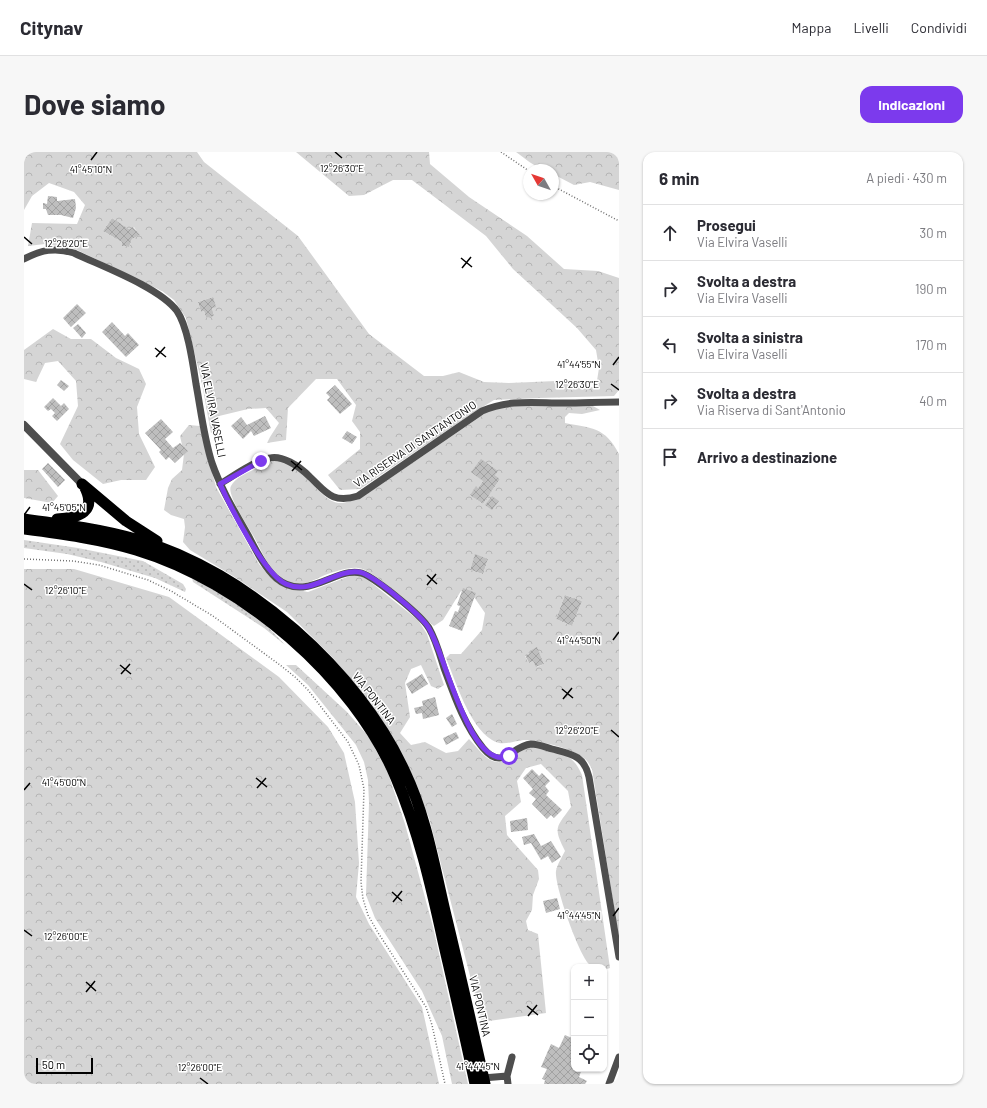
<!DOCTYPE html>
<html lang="it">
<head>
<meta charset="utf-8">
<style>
	body { margin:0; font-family:Barlow,sans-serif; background:#f7f7f7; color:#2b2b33 }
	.controls { position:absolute; right:12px; bottom:12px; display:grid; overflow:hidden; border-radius:8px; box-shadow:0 1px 3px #0004 }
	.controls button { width:36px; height:36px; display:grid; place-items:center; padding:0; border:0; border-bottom:1px solid #e1e1e2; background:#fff; color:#2b2b33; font:20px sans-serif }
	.compass { position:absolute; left:499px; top:12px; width:36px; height:36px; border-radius:50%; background:#fff; box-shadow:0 1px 3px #0004; rotate:310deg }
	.scale { position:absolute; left:12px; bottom:10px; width:57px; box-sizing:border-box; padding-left:4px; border:2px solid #000; border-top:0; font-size:11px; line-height:14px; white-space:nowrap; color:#000; -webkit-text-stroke:3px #fff; paint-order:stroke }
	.stop { position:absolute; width:12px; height:12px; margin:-9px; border:3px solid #7c3aed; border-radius:50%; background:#fff }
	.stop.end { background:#7c3aed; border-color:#fff; box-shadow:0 1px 4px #0008 }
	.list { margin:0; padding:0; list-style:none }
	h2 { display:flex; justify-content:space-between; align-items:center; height:52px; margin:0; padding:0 16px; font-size:17px }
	h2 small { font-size:13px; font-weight:400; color:#7c7c81 }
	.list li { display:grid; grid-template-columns:26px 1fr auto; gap:12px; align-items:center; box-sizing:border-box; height:56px; padding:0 16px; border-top:1px solid #e1e1e2 }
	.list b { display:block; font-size:15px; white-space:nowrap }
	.list p { margin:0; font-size:13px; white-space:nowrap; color:#7c7c81 }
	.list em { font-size:13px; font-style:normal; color:#7c7c81 }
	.icon { flex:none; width:22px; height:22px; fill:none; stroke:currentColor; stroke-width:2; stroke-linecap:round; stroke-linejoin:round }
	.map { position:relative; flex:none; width:595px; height:932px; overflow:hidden; border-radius:12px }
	header { display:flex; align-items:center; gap:24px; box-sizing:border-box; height:56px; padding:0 20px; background:#fff; border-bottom:1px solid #e1e1e2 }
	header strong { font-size:19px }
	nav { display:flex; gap:22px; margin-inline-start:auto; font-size:14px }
	.intro { display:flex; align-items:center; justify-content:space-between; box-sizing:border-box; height:96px; padding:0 24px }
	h1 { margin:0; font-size:28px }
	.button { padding:10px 18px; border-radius:12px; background:#7c3aed; color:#fff; font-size:14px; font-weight:700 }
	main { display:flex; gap:24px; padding:0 24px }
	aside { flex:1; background:#fff; border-radius:12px; box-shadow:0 1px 3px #0004 }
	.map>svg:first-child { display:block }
	.grass { fill:url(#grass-dots) }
	.forest { fill:url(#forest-crowns); fill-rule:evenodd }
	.building { fill:url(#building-cross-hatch) }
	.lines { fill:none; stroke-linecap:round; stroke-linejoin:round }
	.path { stroke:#707070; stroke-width:1.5; stroke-dasharray:1 2; stroke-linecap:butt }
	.minor { stroke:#4e4e4e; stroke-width:7 }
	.tertiary { stroke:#4e4e4e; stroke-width:8 }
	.trunk { stroke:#000; stroke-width:11 }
	.route { stroke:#7c3aed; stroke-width:5 }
	.ticks { fill:none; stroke:#000; stroke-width:1.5 }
	.labels { text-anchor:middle; stroke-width:3; stroke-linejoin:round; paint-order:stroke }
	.street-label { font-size:11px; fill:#000; stroke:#fff }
	.ticks-label { font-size:10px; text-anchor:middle; fill:#000; stroke:#fff; stroke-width:3; stroke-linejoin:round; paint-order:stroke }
</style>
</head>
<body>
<header>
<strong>Citynav</strong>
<nav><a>Mappa</a><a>Livelli</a><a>Condividi</a></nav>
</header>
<div class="intro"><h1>Dove siamo</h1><a class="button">Indicazioni</a></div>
<main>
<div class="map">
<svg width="595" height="932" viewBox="0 0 595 932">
	<defs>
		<pattern id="grass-dots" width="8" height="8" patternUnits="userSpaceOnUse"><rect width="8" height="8" fill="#d5d5d5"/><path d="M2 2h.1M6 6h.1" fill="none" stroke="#b5b5b5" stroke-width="1.8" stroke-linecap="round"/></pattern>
		<pattern id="forest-crowns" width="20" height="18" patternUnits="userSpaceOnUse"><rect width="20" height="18" fill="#d5d5d5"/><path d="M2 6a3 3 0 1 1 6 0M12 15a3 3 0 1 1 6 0" fill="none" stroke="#b5b5b5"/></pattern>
		<pattern id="building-cross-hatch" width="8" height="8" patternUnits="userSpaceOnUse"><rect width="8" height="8" fill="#bebebe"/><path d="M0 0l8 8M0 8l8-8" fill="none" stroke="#a2a2a2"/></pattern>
	</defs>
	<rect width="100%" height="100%" fill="#fff"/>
	<path class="grass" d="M0 388 54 396 119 409 159 432 162 437 161 440 131 426 77 410 43 402 0 396Z
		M168 426 206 447 245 476 261 493 240 476 169 430Z"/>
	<path class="forest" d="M0 0H173L180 10 274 84 345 182 400 224H419L435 220 460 230 485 231 532 229 558 236 572 235 575 216 572 198 553 176 489 117 462 84 388 28H369L340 43 325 44 272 0H405L406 12 445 45 503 84 540 117 574 119 595 126V238L590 244 515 246 470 248 452 259 336 337 316 338 304 323 336 297V280L328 269 332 253 313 227H292L264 256 262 288 243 291 246 285 255 271 242 256 224 257 195 264 194 279 187 281 178 232 162 166 150 148 138 139 51 97 21 92 4 94 8 71 53 72 61 53 50 40 25 31 8 44 0 58ZM88 66 105 77 110 75 115 83 108 87 105 95 98 94V90L79 79ZM189 145 188 156 190 164 182 166 180 159 177 160 174 150Z
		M492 0H595V38L566 30 550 33 529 22V18C514 18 504 9 492 0Z
		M29 177 47 187H67L92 206 115 217 122 232 113 255 115 282 131 315 122 328H97L79 332 49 308 36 292 54 254 52 229 34 209 21 211 12 230 0 227V198Z
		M494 252 569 254 576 258 558 262 545 261 541 265V271C568 276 581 275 595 302V786L568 617C566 614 564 609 561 607 550 597 515 588 500 588 489 589 478 595 468 588 445 574 432 530 422 506L426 502H437L458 478 461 461 448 442 437 439 419 468 410 474C396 462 349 416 334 416 323 415 311 420 301 423 294 426 286 430 279 432 252 437 240 403 230 385 225 376 202 342 207 334 211 326 221 322 229 318 238 314 246 307 256 309 279 312 295 348 314 351 322 352 332 346 340 344L466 258ZM471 323 476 327 459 352 446 343 452 335 454 336 459 329ZM451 403 464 407 459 422 446 418ZM541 443 558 449 548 474 532 467ZM513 496 520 512 513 515 509 509 505 511 501 504 505 502 504 500Z
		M165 273 176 274 192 335 235 412 245 424 253 431 263 436 284 440 331 422 340 425 394 468 403 482 420 533 414 537 407 534 397 513 387 517 381 531 386 565 376 581 387 593 401 590 422 601 434 599 445 587C453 595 461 608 472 610 487 612 494 595 508 594 512 593 518 596 523 598 542 603 549 603 558 623L586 816 580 818V815C574 815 570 816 565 812 555 803 530 733 532 719 533 713 538 705 541 699 529 675 532 676 547 655L544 639 517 612 502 616 493 629 497 650 481 664 483 683 514 718 515 727 509 743 508 758 502 769 504 778 514 782 522 861 458 870 405 666 385 617 340 544 309 506 263 460 209 424 166 398 159 390 161 375 160 367 147 363 140 358 144 336 148 327 158 318 160 302 156 284Z
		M0 318H14L34 344 28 351 0 346Z
		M0 417H50L145 445 255 525 304 575 320 601 331 650 335 711 332 745 345 772 398 855 415 932H0Z
		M262 513H272L323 560 345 585 364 621 381 672 409 775 444 932H428L418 884 398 839 351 766 342 743 345 651 344 628 340 610 332 593 284 533Z"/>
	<path class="building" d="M24 44 33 45V49L51 47 52 56 49 66 37 63H24L22 57H19V51L23 52Z
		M88 66 105 77 109 75 116 83 108 87 105 95 98 94V90L79 79Z
		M189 145 192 155 188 156 190 164 182 166 180 159 177 160 174 150Z
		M53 152 62 161 47 175 39 166Z
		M88 170 101 184 104 181 115 193 102 205 78 180Z
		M54 172 62 181 58 186 49 176Z
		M37 228 45 234 40 239 33 233Z
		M311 233 328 252 316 262 303 248 306 245 302 241Z
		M29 246 37 254 40 251 45 257 33 269 28 264 31 261 27 257 24 259 20 255Z
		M241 264 247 276 230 284 227 279 219 287 207 274 217 265 223 273Z
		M137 267 149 280 141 287 149 296 156 291 164 299 151 311 145 305 142 308 135 300 137 298 121 281Z
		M323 279 333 285 328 292 318 286Z
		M457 307 474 319 471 323 476 327 459 352 446 343 452 334 454 336 459 329 447 320Z
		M24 311 41 328 34 335 18 317Z
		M468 344 475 349 468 358 461 353Z
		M451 402 464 407 459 422 446 418Z
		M439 436 452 441 438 479 425 474 431 459 434 460 436 454 433 453Z
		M541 443 558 449 548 474 532 467Z
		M513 495 520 512 512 515 509 509 505 511 501 503 505 502 504 500Z
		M398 522 404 532 388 542 382 532Z
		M411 545 415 563 399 567 398 561 392 562 390 556 399 554 398 549Z
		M428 562 433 572 428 575 422 566Z
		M432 580 435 586 422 593 419 586Z
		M508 617 515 624 518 621 526 629 521 634 525 639 522 643 538 658 530 666 527 663 523 667 508 652 512 647 505 641 509 637 499 626Z
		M503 666 504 678 487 680 486 669Z
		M510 682 517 694 527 689 537 705 528 711 524 704 517 708 507 691 500 693 498 685Z
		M533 746 536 757 522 761 519 749Z
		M541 883 550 887V917H558L555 925 563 929 561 932H520L521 928 518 927 523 917 517 915 527 892 535 896Z"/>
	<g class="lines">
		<path class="path" d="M477 0 505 19
			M529 34 595 69
			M0 407 49 409 75 413 124 428 147 439 189 464 256 513 271 525 284 538 324 590 335 613 340 637 337 730 339 747 344 763 353 779 402 855 408 873 421 932"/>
		<path class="minor" d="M0 107C17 98 31 95 50 101 77 114 135 135 153 159 164 175 169 213 172 232 177 259 180 286 188 311 197 337 211 360 224 383 232 398 240 415 252 426 285 454 317 407 344 424 359 433 396 462 405 476 412 488 416 503 420 516 430 543 440 573 459 596 479 620 487 594 507 592 514 592 521 595 528 597 547 602 560 603 565 625L595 805
			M196 332C211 323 228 310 246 306 253 304 260 307 266 310 274 314 280 319 286 325 302 340 308 352 334 344L458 259C486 247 510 251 540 251 558 251 577 250 595 250
			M459 926 483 924
			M484 932 483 924 488 905
			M585 932 595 905"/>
		<path class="tertiary" d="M0 273 58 332"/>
		<path class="trunk" d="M58 332 102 369 133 389
			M0 367C38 372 78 377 115 388 222 419 335 519 381 620 402 664 410 712 421 759 435 817 448 874 461 932
			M33 367C55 366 74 360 60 334
			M0 377C38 382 76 387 112 398 218 430 329 524 372 626 394 678 407 734 419 789 430 837 441 884 451 932"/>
	</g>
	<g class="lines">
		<path class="route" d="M237 309 196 332C207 356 240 422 262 432 288 444 310 417 335 420 349 422 392 460 402 472 420 493 444 621 485 604"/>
	</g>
	<path class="ticks" d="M311 0 318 6M67 8 73 0M0 85 8 92M437 106 448 115M438 116 447 105M131 196 142 205M132 205 141 195M589 213 595 205M587 232 595 238M267 309 278 318M268 319 277 309M0 363 6 355M403 423 413 432M0 432 8 438M403 433 412 422M589 488 595 480M96 513 107 522M97 522 106 512M538 537 549 546M539 547 548 536M587 578 595 585M232 626 243 635M233 636 242 626M0 638 6 631M368 740 378 749M369 750 378 739M589 764 595 756M0 778 8 784M62 830 72 839M62 840 71 829M503 854 514 863M504 864 513 853M176 926 184 932M447 932 454 924"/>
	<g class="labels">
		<g class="street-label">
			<text transform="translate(189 258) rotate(79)" y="4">VIA ELVIRA VASELLI</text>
			<text transform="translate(391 292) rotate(-34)" y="4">VIA RISERVA DI SANT'ANTONIO</text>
			<text transform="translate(350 546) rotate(52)" y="4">VIA PONTINA</text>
			<text transform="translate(456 854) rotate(77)" y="4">VIA PONTINA</text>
		</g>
	</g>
	<g class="ticks-label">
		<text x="318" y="20">12°26'30"E</text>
		<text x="67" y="21">41°45'10"N</text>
		<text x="42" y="95">12°26'20"E</text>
		<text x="555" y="216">41°44'55"N</text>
		<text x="553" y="236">12°26'30"E</text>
		<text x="40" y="359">41°45'05"N</text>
		<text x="42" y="442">12°26'10"E</text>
		<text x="555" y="492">41°44'50"N</text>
		<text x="553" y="582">12°26'20"E</text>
		<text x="40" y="634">41°45'00"N</text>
		<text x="555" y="767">41°44'45"N</text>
		<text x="42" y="788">12°26'00"E</text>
		<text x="454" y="918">41°44'45"N</text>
		<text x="176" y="919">12°26'00"E</text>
	</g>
</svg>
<div class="controls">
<button>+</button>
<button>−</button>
<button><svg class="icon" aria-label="locate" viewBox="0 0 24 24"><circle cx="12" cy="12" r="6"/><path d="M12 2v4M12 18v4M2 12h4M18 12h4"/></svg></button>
</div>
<svg class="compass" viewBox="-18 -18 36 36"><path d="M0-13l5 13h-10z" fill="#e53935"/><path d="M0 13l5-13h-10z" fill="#7c7c81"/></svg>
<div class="scale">50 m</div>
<div class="stop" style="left:485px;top:604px"></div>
<div class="stop end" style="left:237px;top:309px"></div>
</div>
<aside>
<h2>6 min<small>A piedi · 430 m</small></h2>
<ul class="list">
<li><svg class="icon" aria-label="ahead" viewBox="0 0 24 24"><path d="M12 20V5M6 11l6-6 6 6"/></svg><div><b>Prosegui</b><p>Via Elvira Vaselli</p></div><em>30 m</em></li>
<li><svg class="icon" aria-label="right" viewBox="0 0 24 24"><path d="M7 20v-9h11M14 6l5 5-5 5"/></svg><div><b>Svolta a destra</b><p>Via Elvira Vaselli</p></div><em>190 m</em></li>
<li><svg class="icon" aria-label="left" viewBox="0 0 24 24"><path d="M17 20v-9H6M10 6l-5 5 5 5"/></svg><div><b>Svolta a sinistra</b><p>Via Elvira Vaselli</p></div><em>170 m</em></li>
<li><svg class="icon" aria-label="right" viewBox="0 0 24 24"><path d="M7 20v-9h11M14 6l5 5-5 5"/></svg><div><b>Svolta a destra</b><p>Via Riserva di Sant'Antonio</p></div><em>40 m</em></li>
<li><svg class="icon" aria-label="arrive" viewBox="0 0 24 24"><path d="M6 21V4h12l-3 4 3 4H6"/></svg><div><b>Arrivo a destinazione</b></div></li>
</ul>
</aside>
</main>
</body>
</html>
